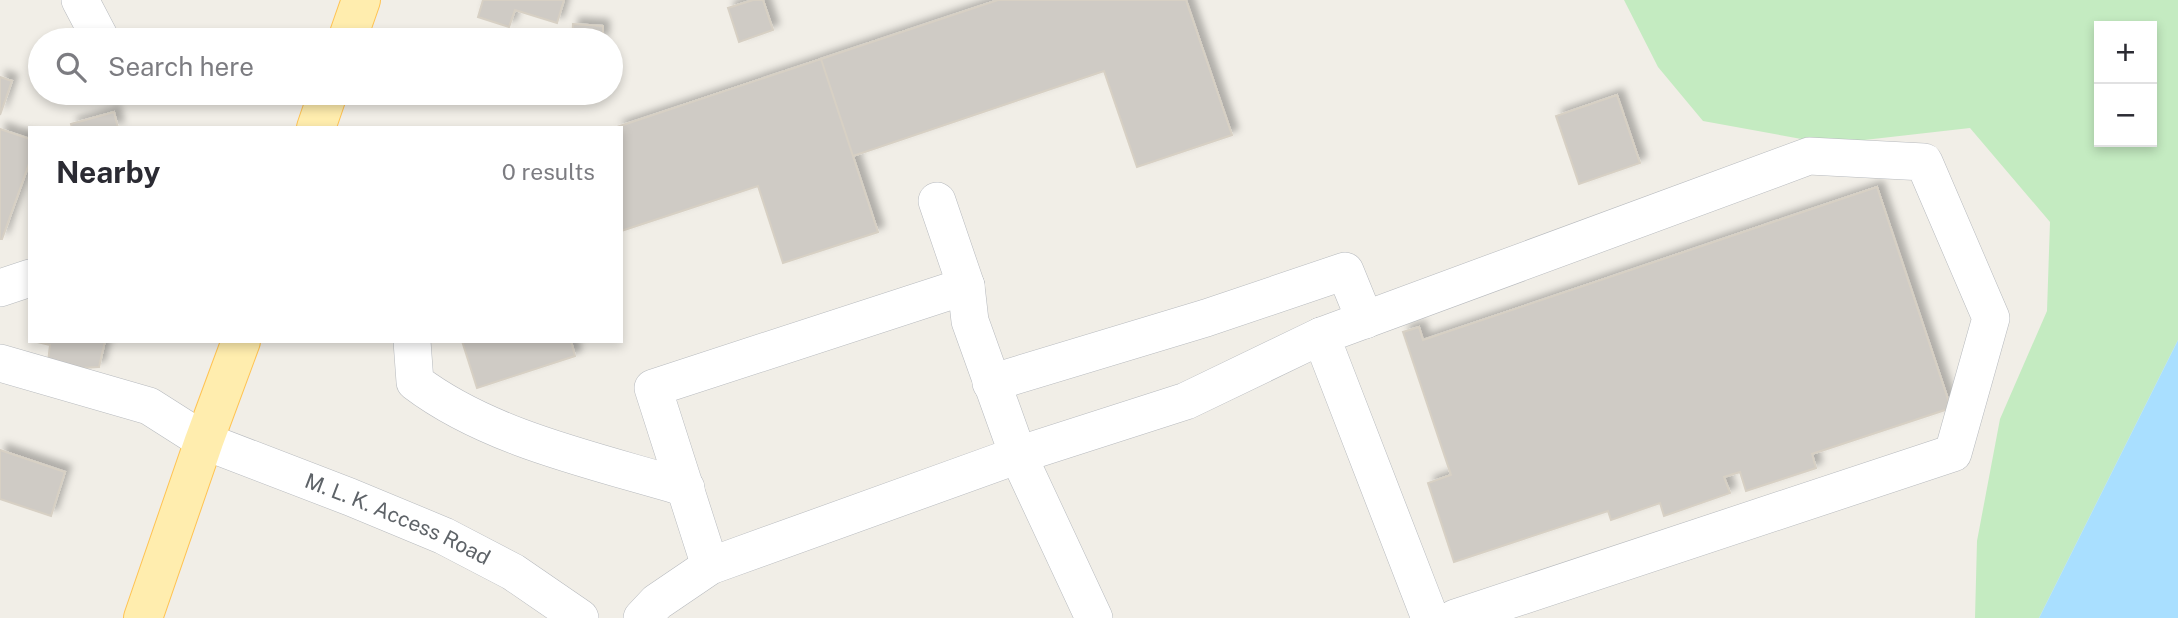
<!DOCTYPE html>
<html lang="en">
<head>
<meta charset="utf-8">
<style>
	body { margin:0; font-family:"Public Sans",sans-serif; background:#f7f7f7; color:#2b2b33 }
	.controls { position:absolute; right:21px; top:21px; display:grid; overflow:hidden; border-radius:0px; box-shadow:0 4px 10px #0003 }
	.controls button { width:63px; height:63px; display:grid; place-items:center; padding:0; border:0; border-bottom:2px solid #e1e1e2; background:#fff; color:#2b2b33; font:35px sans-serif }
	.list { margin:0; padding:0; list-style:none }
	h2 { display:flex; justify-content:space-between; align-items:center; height:91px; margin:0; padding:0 28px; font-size:30px }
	h2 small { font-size:23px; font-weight:400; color:#7c7c81 }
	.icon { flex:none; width:38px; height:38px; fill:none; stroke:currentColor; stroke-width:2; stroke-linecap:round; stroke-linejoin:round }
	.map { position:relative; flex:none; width:2178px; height:618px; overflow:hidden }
	.search { position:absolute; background:#fff; box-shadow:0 4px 10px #0003; left:28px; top:28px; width:595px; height:77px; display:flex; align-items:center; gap:18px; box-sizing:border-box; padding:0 24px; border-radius:38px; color:#7c7c81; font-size:26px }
	.panel { position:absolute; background:#fff; box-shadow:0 4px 10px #0003; left:28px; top:126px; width:595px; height:217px; border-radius:0px }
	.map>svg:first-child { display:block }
	.green { fill:#c4ebc1; fill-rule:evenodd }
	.water { fill:#a9dfff }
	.building { fill:#cfcbc5; stroke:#d7d0c4; stroke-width:2; filter:url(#shadow) }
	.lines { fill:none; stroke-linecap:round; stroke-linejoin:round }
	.minor-casing { stroke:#b7babe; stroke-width:38 }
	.major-casing { stroke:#ffc352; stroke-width:40 }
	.minor { stroke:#fff; stroke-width:37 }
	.major { stroke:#ffedae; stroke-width:38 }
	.labels { text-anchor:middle; stroke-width:5; stroke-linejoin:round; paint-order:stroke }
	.street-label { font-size:21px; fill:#5e6368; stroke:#fff }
</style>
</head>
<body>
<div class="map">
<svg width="2178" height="618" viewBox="0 0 2178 618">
	<defs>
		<filter id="shadow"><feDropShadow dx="6" dy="-6" stdDeviation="3.5" flood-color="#0004"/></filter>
	</defs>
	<rect width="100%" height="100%" fill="#f1eee7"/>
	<path class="green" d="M1624 0H2178V340L2039 618H1975L1977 541 2000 419 2047 311 2050 222 1970 128 1829 144 1703 121 1658 67ZM2099 26H2152V142H2099Z"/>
	<path class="water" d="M2178 340V618H2039Z"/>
	<path class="building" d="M483 0H564L557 23 515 10 509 27 478 17Z
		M753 0H763L773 30 739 42 728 8Z
		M998 0H1186L1232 135 1137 167 1104 71 853 156 821 59Z
		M573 24 603 26V40H572Z
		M821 59 878 232 783 263 758 186 621 231V128H614Z
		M0 77 12 81 0 115Z
		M1617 95 1640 163 1579 184 1556 116Z
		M114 112 118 128H72L71 124Z
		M0 129 30 139V161L2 239H0Z
		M1877 187 1951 408 1812 454 1816 468 1746 491 1740 472 1724 477 1730 493 1664 516 1660 503 1611 520 1608 511 1454 562 1428 483 1451 475 1403 332 1419 327 1423 340Z
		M33 341H105L99 367 47 370 50 345Z
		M462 341H571L575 356 477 388Z
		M0 450 65 472 51 516 0 499Z"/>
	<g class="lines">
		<g class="minor-casing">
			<g id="minor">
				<path d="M80 0 101 40"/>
				<path d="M0 288 30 278"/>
				<path d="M412 341 415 382C490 439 597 461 686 488"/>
				<path id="s1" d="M0 363 149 406 204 441 350 497 444 536 513 572 580 618"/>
				<path d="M991 383 1206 318 1345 271 1365 320"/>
				<path d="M710 566 653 388 966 286"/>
				<path d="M642 618 657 602 710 566 1018 455 970 321 966 286 937 201"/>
				<path d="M1094 618 1018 455 1186 401 1321 336"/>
				<path d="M1430 618 1321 336 1809 156 1924 162 1991 318 1953 453 1455 618"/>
			</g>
		</g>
		<g class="major-casing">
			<path id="major" d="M347 40 361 0
				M316 128 328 93
				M143 618 204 441 241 341"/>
		</g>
		<use href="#minor" class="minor"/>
		<use href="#major" class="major"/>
	</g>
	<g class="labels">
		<g class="street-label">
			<text dy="7" stroke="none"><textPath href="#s1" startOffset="429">M. L. K. Access Road</textPath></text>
		</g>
	</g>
</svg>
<div class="controls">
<button>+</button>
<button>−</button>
</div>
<div class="search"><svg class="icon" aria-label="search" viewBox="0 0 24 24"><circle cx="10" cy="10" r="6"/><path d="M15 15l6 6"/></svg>Search here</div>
<section class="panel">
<h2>Nearby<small>0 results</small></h2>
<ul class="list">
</ul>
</section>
</div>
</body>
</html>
